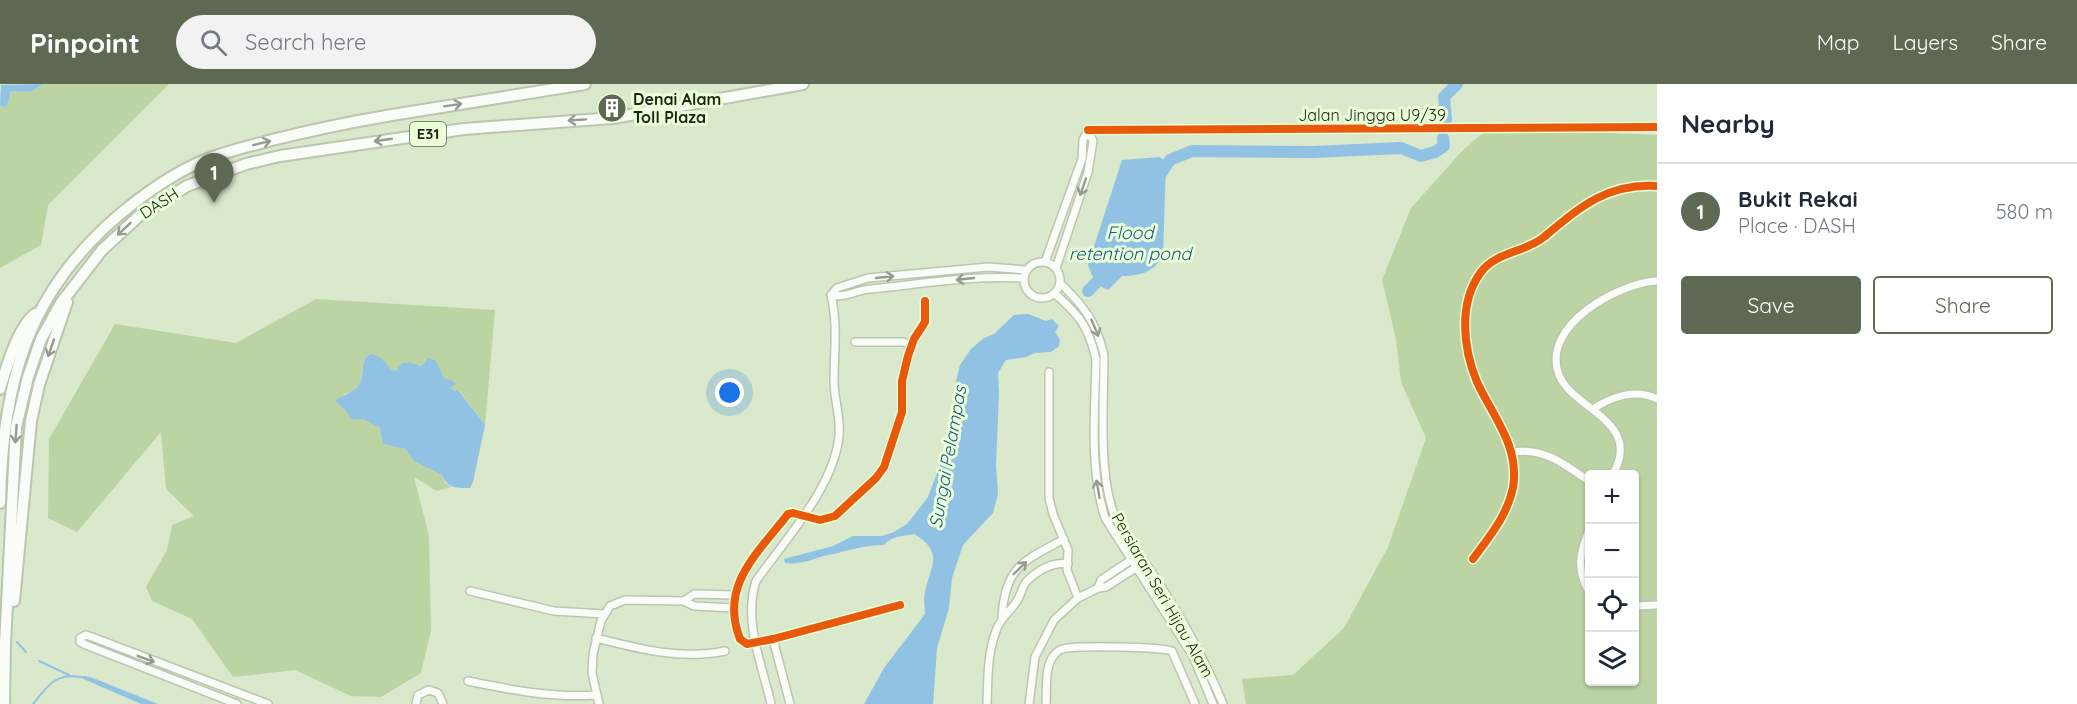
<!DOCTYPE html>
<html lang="en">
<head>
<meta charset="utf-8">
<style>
	body { margin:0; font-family:Quicksand,sans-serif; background:#f2f2f3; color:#1f2937 }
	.controls { position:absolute; right:18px; bottom:18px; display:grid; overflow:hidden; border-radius:6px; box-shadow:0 2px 4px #0004 }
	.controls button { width:54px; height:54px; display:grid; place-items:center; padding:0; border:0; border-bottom:2px solid #e0e1e3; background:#fff; color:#1f2937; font:30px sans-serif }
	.you { position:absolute; left:730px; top:309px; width:21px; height:21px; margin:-15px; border:4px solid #fff; border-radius:50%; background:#1a73e8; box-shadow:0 0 0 9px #1a73e833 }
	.badge { display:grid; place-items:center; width:39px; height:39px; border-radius:50%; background:#5e6953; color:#fff; font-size:20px; font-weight:700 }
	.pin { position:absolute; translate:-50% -50px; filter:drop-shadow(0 2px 3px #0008) }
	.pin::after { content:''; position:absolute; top:32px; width:21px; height:18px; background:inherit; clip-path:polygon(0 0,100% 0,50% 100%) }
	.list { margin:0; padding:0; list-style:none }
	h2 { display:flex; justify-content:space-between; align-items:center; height:78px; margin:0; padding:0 24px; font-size:26px }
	h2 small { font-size:20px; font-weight:400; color:#747a83 }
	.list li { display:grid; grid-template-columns:39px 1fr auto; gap:18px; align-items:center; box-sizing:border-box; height:96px; padding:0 24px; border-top:2px solid #e0e1e3 }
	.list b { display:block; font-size:22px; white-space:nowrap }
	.list p { margin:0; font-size:20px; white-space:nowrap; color:#747a83 }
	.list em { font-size:20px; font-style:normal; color:#747a83 }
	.actions { display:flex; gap:12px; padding:18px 24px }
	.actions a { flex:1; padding:14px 0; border:2px solid #5e6953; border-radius:6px; text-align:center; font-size:21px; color:#5e6953 }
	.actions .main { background:#5e6953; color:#fff }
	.icon { flex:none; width:33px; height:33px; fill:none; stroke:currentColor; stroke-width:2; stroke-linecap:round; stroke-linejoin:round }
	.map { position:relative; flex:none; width:1657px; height:620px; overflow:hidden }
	header { display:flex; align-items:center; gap:36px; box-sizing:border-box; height:84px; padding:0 30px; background:#5e6953; color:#fff }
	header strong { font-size:28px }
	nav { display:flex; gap:33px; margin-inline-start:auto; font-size:21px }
	.search { width:420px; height:54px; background:#f2f2f3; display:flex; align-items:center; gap:15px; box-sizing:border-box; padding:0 21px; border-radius:33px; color:#747a83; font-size:22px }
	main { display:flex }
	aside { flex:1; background:#fff }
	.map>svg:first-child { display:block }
	.green { fill:#bcd4a3; fill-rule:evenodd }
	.water { fill:#91c2e4 }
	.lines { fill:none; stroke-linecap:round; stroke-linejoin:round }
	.stream { stroke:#91c2e4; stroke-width:2 }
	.river { stroke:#91c2e4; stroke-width:12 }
	.minor-casing { stroke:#bbc6b0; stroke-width:10 }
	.highway-casing { stroke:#bbc6b0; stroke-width:14 }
	.minor { stroke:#f9fcf7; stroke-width:7 }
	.highway { stroke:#f9fcf7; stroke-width:10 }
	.cycleway-casing { stroke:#eafed7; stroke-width:11 }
	.cycleway { stroke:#e8590c; stroke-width:8 }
	.oneway { stroke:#969b90 }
	.labels { text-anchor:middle; stroke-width:6; stroke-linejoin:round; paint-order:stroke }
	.shield { fill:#eafed7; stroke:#5a654d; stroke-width:1.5 }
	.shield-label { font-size:15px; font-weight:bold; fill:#1c2412 }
	.poi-label { font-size:16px; font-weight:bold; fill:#1c2412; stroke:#eafed7; text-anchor:start }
	.street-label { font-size:16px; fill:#1c2412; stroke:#eafed7 }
	.water-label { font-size:18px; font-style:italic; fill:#1e5789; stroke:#eafed7 }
</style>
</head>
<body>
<header>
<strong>Pinpoint</strong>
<div class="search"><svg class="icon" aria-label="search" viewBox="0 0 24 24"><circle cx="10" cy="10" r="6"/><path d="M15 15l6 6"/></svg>Search here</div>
<nav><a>Map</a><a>Layers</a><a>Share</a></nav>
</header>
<main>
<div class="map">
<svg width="1657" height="620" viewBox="0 0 1657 620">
	<rect width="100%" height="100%" fill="#dae8cc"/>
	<path class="green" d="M43 0H169L48 121 41 161 0 184V22L7 23 11 7 31 8Z
		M1489 44 1657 51V620H1246L1242 595 1293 591 1344 544 1388 463 1426 354 1401 298 1396 255 1382 196 1411 124 1463 66ZM1590 390H1634V598H1590Z
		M316 215 495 226 485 341 460 307H454L451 304 455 301 445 295 426 274 425 279 420 282 410 278 402 279 396 286 393 287 380 273 363 277C362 294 362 307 343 310L363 334 380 344 384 360 405 365 414 377 442 391 445 399 451 403 437 407 414 393 429 452 431 546 421 589 381 613 351 612 295 586 233 593 192 535 152 517 146 503 167 466 172 441 194 432 166 405 161 348 77 448 48 434 49 355 115 240 236 259Z"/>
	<path class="water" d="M43 0 31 8 11 7 7 23 0 22 1 1Z
		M1160 73 1166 78 1163 171C1155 188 1140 192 1122 192L1108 206C1096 201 1092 193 1088 181L1122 76Z
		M1028 230 1046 237 1052 235 1059 242 1055 248 1060 256 1059 262 1051 268 1035 269 1026 273 1006 276 998 289 999 309 996 382 998 410 993 429 963 461 952 494 949 524 937 564 933 620H864L884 584 925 530C925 525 924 519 924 515 927 485 948 470 914 450 904 452 891 452 884 461 864 461 847 467 828 471 812 475 801 481 785 479L784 475 833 462 853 452H882L894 448 907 440 928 413 946 365 955 329 957 315 956 297 960 281 971 265 984 254 994 250 1014 231Z
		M372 270 380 273 393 287 396 286 402 279 410 278 420 282 425 279 427 274 435 276 445 295 451 296 456 300 451 304 454 307H459L485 341 473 398 470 404C456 404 448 405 442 391L414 377 405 365 383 360 380 344 363 335H351L346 327 335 317C345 309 357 309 361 296 365 286 359 274 372 270Z
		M85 592 93 594 158 620H141L79 593Z"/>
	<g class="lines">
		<path class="stream" d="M17 558 26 568
			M39 577 69 591
			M33 620C48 602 54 589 81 593"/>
		<path class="river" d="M1446 36 1444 13 1457 0
			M1158 94 1170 76 1192 67 1313 68 1401 64 1421 72 1435 68 1444 62 1443 54
			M1088 207 1108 187"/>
		<g class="minor-casing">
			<path id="minor" d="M1088 46 1657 43
				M1045 178 1082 75 1083 56 1088 46
				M1024 196a18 18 0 1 1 36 0a18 18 0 1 1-36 0Z
				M1056 184 1088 88 1093 57 1088 46
				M1060 199C1084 222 1096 238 1104 271 1104 317 1098 388 1114 430 1124 453 1143 474 1156 495 1182 534 1205 576 1223 620
				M1054 209C1079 231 1088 241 1096 275 1095 328 1089 383 1105 434L1193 572 1213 620
				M831 211 837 204 868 194 988 183 1027 186
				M831 211C848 214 855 206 871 205 922 200 973 191 1024 194
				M855 258H903L912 261
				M1049 288V414L1053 430 1068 466 1067 486 1078 514
				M1593 325C1611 313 1636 304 1657 315
				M1512 368C1543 363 1565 380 1590 398
				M1613 390C1643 337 1573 326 1559 291 1540 242 1618 199 1657 197
				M1590 444C1579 470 1576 485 1590 510
				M1473 475C1489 453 1507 432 1513 404 1520 362 1493 333 1477 298 1463 264 1458 219 1481 188 1496 168 1526 168 1544 153 1580 123 1607 99 1657 102
				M1098 504 1101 496 1134 474
				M470 507 554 527 604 530
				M684 517 694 510 734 511
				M900 521 773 555 747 560 740 555C719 501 758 469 788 430L793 429 820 436 835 432 876 394 884 383 902 328V297L908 272 914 255 925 238V217
				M1634 522 1657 521
				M1002 533C1005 482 1024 477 1064 455
				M596 554C639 565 681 576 725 567
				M773 555 790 620
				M468 597C511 606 552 614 596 611
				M237 620 86 561 80 558V554L86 551 92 553 268 620
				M416 620 418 611 429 606 438 609 443 620
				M599 620 592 589 593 570 601 537 610 522 625 516 684 517 694 522 733 524
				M771 620C762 580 743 538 756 497 785 456 834 403 839 352 841 333 834 316 834 297 834 269 838 239 831 211
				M987 620C988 595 987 571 996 547 1000 534 1010 528 1017 517 1021 511 1022 502 1027 497 1038 486 1054 477 1068 480
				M1029 620 1035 573 1054 536 1078 514 1098 504 1106 503 1140 481
				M1046 620C1047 605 1044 581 1055 570 1057 568 1061 565 1063 565 1075 561 1161 563 1172 567L1195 620"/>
		</g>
		<g class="highway-casing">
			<path id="highway" d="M0 305C6 284 18 243 35 230
				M0 419C2 301 26 210 119 131 143 111 169 92 198 79 221 68 247 63 272 56 312 46 351 38 392 31 456 21 520 10 585 0
				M14 517 31 337 39 301 67 218
				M4 620 5 560 16 343 28 293 41 255 61 219 102 166 140 131 187 102 246 80 280 72 464 45 613 34 803 0"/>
		</g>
		<use href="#minor" class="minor"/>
		<use href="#highway" class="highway"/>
		<g class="cycleway-casing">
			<path id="cycleway" d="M1088 46 1657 43
				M1473 475C1489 453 1507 432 1513 404 1520 362 1493 333 1477 298 1463 264 1458 219 1481 188 1496 168 1526 168 1544 153 1580 123 1607 99 1657 102
				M900 521 773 555 747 560 740 555C719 501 758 469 788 430L793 429 820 436 835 432 876 394 884 383 902 328V297L908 272 914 255 925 238V217"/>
		</g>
		<use href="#cycleway" class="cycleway"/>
	</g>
	<defs><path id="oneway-shaft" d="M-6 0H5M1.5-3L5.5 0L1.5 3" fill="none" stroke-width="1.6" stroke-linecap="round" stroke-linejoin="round" transform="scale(1.5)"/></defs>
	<g class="oneway">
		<use href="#oneway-shaft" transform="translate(453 21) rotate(-9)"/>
		<use href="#oneway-shaft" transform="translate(577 36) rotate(176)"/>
		<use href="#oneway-shaft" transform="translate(383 56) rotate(172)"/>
		<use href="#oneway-shaft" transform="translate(262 59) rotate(-14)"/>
		<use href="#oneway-shaft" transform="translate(1083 103) rotate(109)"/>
		<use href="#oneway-shaft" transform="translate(124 145) rotate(137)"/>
		<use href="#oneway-shaft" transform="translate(885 193) rotate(-6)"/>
		<use href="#oneway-shaft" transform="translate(965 195) rotate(174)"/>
		<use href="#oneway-shaft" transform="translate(1095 244) rotate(67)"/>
		<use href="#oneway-shaft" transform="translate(51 264) rotate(109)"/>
		<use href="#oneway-shaft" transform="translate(16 350) rotate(94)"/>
		<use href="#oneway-shaft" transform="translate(1098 405) rotate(-100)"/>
		<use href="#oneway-shaft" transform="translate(1020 484) rotate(-44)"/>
		<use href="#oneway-shaft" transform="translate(146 575) rotate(21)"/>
	</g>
	<defs>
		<g id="building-disc" transform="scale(1.5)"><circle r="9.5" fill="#5e6953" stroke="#eafed7"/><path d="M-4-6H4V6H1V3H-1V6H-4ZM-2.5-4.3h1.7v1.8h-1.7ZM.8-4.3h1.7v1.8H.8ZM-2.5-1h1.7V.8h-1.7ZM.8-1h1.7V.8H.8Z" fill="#fff"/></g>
	</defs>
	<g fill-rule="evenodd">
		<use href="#building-disc" x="612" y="24"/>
	</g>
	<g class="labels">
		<rect class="shield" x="410" y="38" width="36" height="24" rx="4.5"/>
		<g class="shield-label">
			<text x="428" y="55">E31</text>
		</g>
		<g class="poi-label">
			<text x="633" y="21">Denai Alam<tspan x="633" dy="18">Toll Plaza</tspan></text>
		</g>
		<g class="street-label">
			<text x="1372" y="37">Jalan Jingga U9/39</text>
			<text transform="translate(159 119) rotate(-33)" y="6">DASH</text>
			<text transform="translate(1163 511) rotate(60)" y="6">Persiaran Seri Hijau Alam</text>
		</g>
		<g class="water-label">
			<text x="1130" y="155">Flood<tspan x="1130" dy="21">retention pond</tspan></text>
			<text transform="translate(948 373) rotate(-80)" y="6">Sungai Pelampas</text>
		</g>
	</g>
</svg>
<div class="controls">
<button>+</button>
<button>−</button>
<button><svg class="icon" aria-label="locate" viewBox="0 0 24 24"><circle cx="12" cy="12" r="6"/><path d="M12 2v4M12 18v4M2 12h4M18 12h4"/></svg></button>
<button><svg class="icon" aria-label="layers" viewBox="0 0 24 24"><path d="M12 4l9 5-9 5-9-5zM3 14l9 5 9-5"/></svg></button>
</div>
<div class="you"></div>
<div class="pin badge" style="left:214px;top:119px">1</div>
</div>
<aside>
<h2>Nearby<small></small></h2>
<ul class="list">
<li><span class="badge">1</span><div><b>Bukit Rekai</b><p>Place · DASH</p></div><em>580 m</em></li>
</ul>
<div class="actions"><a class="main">Save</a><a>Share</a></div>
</aside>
</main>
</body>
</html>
